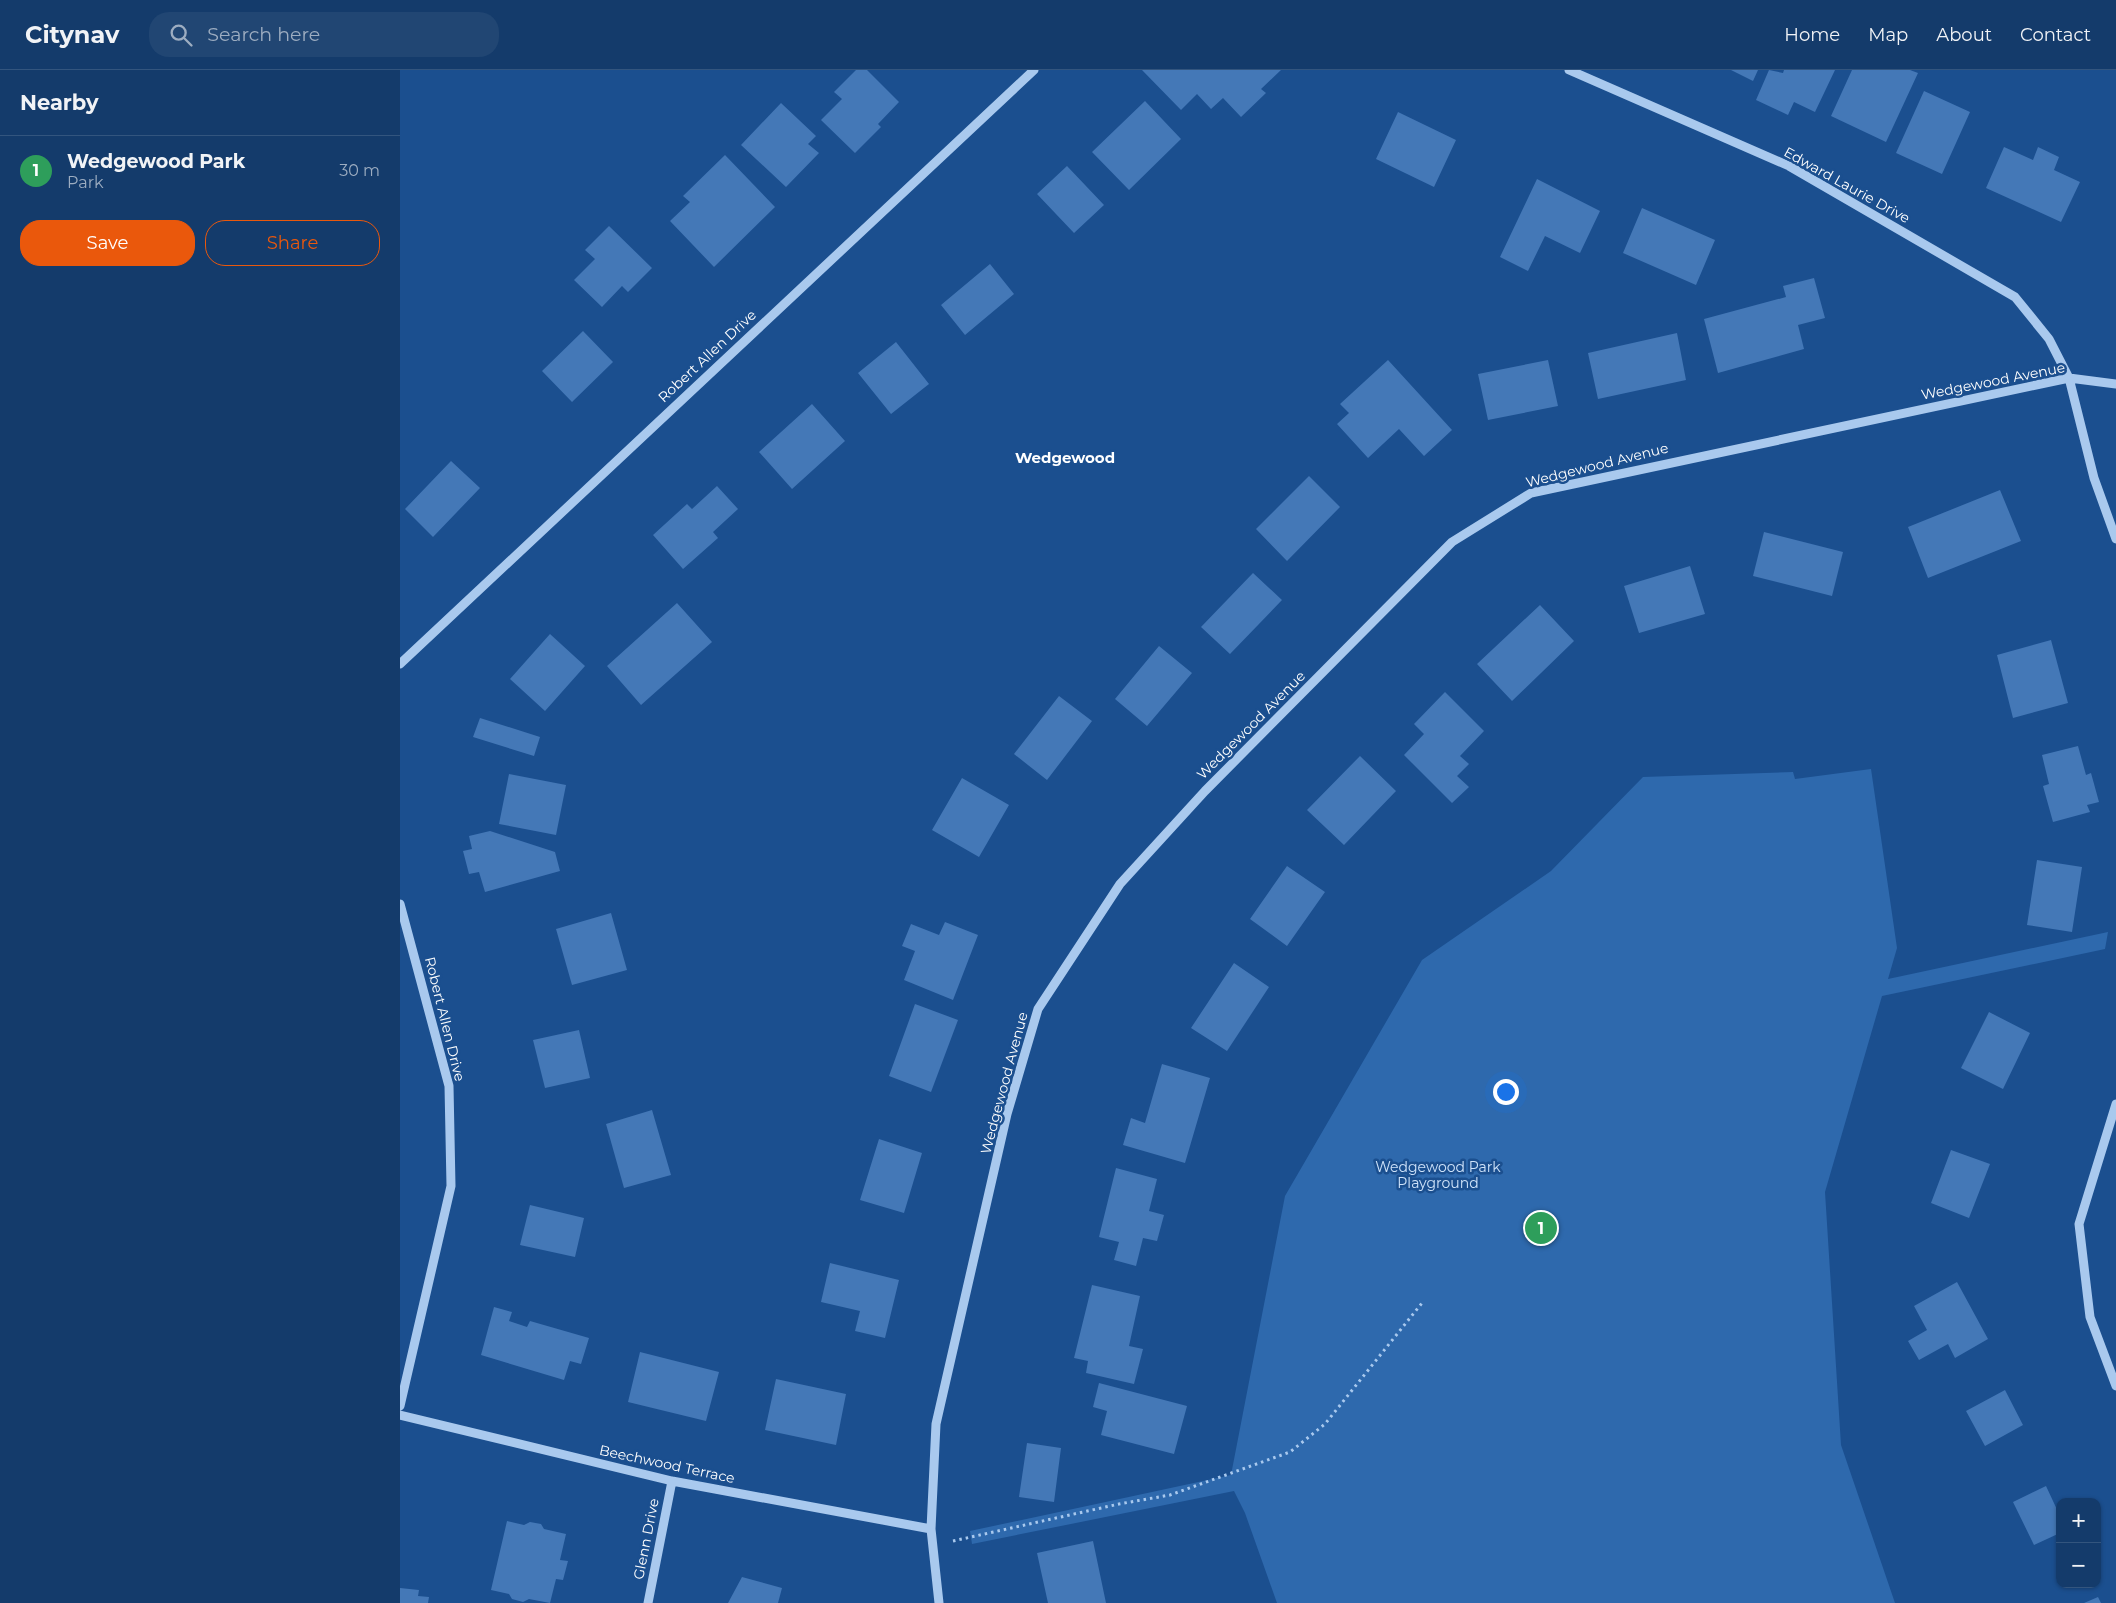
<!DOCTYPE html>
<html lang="en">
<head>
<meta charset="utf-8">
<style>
	body { margin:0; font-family:Montserrat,sans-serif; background:#214673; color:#f1f3f6 }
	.controls { position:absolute; right:15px; bottom:15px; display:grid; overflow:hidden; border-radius:10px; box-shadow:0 1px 4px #0004 }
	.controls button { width:45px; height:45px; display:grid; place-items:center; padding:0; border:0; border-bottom:1px solid #33557e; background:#143b6b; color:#f1f3f6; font:25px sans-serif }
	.you { position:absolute; left:1105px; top:1021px; width:18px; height:18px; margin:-12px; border:4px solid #fff; border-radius:50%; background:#1a73e8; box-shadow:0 0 0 8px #1a73e833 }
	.badge { display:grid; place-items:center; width:32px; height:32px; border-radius:50%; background:#ea580c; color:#fff; font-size:16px; font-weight:700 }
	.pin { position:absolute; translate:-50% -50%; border:2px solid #fff; box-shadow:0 1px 5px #0006 }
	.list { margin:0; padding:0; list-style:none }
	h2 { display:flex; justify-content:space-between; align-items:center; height:65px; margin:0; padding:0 20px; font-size:21px }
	h2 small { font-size:16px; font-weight:400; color:#9dadc1 }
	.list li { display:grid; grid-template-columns:32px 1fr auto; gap:15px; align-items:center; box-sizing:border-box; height:70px; padding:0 20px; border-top:1px solid #33557e }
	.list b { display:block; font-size:19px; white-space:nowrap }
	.list p { margin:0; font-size:16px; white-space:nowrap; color:#9dadc1 }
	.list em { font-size:16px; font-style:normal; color:#9dadc1 }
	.actions { display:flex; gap:10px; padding:15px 20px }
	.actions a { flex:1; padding:11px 0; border:1px solid #ea580c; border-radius:20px; text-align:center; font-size:18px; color:#ea580c }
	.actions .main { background:#ea580c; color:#fff }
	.icon { flex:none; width:28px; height:28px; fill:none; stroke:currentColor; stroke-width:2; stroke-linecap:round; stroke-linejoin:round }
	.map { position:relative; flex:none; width:1716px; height:1533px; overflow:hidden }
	header { display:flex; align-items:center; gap:30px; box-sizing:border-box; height:70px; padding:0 25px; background:#143b6b; border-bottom:1px solid #33557e }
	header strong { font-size:24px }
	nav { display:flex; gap:28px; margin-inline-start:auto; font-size:18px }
	.search { width:350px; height:45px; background:#214673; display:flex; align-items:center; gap:12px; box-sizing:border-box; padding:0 18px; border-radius:20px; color:#9dadc1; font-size:19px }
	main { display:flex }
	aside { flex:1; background:#143b6b }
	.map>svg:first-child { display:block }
	.green { fill:#2e69ad }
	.building { fill:#4478b7 }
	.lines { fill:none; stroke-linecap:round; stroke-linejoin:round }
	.path { stroke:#a9c9ee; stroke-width:3; stroke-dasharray:2.5 4; stroke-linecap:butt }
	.minor { stroke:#a9c9ee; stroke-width:9 }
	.labels { text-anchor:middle; stroke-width:5; stroke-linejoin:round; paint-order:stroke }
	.street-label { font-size:14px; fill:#fff; stroke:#1b4f8f }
	.park-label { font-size:14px; fill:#cfe3fa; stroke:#1b4f8f }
	.neighbourhood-label { font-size:15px; font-weight:bold; fill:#fff; stroke:#1b4f8f }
</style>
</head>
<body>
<header>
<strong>Citynav</strong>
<div class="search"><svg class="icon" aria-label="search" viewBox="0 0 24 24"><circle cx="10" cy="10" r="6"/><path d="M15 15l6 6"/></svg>Search here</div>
<nav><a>Home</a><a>Map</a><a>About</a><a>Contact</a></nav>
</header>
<main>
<aside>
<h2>Nearby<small></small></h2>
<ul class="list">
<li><span class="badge" style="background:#2e9e5b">1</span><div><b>Wedgewood Park</b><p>Park</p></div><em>30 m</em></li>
</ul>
<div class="actions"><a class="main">Save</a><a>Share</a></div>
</aside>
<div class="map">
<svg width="1716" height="1533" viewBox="0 0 1716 1533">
	<rect width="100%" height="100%" fill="#1b4f8f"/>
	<path class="green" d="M1471 699 1497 878 1488 909 1708 862 1705 879 1482 926 1425 1122 1441 1375 1495 1533H877L845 1443 834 1421 572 1474 570 1461 831 1405 885 1126 1022 890 1151 801 1243 707 1393 702 1395 709Z"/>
	<path class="building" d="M456 0H467L499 32 478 54 481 57 455 83 421 50 442 29 434 22Z
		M742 0H881L861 19 866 23 841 47 823 28 811 39 797 24 781 40Z
		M1331 0H1358L1353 11Z
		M1369 0 1383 3 1384 0H1435L1415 42 1394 32 1388 45 1356 30Z
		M1452 0H1510L1518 3 1486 72 1431 46Z
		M1524 21 1570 42 1542 104 1496 83Z
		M745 31 781 69 729 120 692 82Z
		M381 33 416 66 408 74 419 83 386 117 341 75Z
		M998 42 1056 70 1034 117 976 89Z
		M1604 77 1633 90 1638 77 1659 87 1654 100 1680 112 1661 152 1586 118Z
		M325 85 375 137 314 197 270 151 290 132 283 126Z
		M667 96 704 135 674 163 637 124Z
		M1137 109 1200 141 1180 183 1145 166 1128 201 1100 187Z
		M1242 138 1315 170 1296 215 1223 183Z
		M209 156 252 198 228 222 222 216 202 237 174 210 195 189 185 180Z
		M590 194 614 224 565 265 541 235Z
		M1414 208 1425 248 1398 255 1404 279 1318 303 1304 249 1386 227 1383 216Z
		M183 261 213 292 172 332 142 301Z
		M1277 263 1286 310 1198 329 1188 283Z
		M496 272 529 314 491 344 458 303Z
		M988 290 1052 360 1024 386 999 359 968 388 937 354 949 343 940 334Z
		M1148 290 1158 336 1088 350 1078 304Z
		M412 334 445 371 392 419 359 382Z
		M51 391 80 418 33 467 5 439Z
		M909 406 940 437 887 491 856 459Z
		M317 416 338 439 313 462 318 468 283 499 253 465 287 434 292 439Z
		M1600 420 1621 471 1528 508 1508 457Z
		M1364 462 1443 482 1432 526 1353 506Z
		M1290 496 1305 544 1239 563 1224 516Z
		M853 503 882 530 830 584 801 557Z
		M277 533 312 572 241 635 207 596Z
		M1140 535 1174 571 1112 631 1077 594Z
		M150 564 185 596 145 641 110 609Z
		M1651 570 1668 633 1613 648 1597 585Z
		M759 576 792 603 747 656 715 629Z
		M1045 622 1084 661 1060 686 1069 694 1057 706 1069 717 1052 733 1004 685 1024 664 1014 654Z
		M659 626 692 651 647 710 614 684Z
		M80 648 140 667 134 686 73 667Z
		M1678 676 1686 705 1691 703 1699 732 1687 735 1690 742 1653 752 1643 716 1649 714 1642 685Z
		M960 686 996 721 944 775 907 740Z
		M109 704 166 715 156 765 99 754Z
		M562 708 609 735 579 787 532 760Z
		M90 761 155 782 160 801 85 822 79 802 69 804 63 781 72 779 69 766Z
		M1637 790 1682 797 1672 862 1627 855Z
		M887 796 925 822 887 876 850 849Z
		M211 843 227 900 172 915 156 859Z
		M545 852 578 865 553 930 504 910 515 881 502 876 511 854 539 865Z
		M834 893 869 917 827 981 791 958Z
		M515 934 558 950 531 1022 489 1006Z
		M1589 942 1630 963 1603 1019 1561 998Z
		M179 960 190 1008 145 1018 133 970Z
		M762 994 810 1008 785 1093 723 1075 731 1048 745 1053Z
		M252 1040 271 1105 224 1118 206 1054Z
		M479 1069 522 1083 504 1143 460 1130Z
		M1551 1080 1590 1094 1569 1148 1531 1133Z
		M716 1098 757 1109 749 1141 764 1145 757 1171 743 1168 736 1196 714 1190 719 1172 699 1167Z
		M130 1135 184 1148 175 1187 120 1175Z
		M430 1193 499 1210 485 1268 455 1261 460 1241 421 1232Z
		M1557 1212 1588 1269 1555 1288 1548 1274 1519 1290 1508 1271 1527 1260 1514 1236Z
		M692 1215 740 1226 729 1276 743 1279 734 1314 686 1303 688 1291 674 1288Z
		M94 1237 112 1242 109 1251 127 1257 130 1251 189 1268 181 1294 170 1291 164 1310 81 1285Z
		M240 1282 319 1302 306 1351 228 1332Z
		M376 1309 446 1324 436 1375 365 1360Z
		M699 1313 787 1336 774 1384 701 1365 707 1341 693 1337Z
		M1605 1320 1623 1355 1585 1376 1566 1341Z
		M627 1373 661 1378 654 1432 619 1427Z
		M1646 1416 1660 1446V1463L1634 1475 1613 1432Z
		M107 1451 124 1455 130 1452 141 1454 144 1459 166 1464 160 1490 168 1491 163 1510 156 1509 150 1533 129 1529 123 1532 112 1529 109 1524 91 1520Z
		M693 1471 706 1533H648L637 1483Z
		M342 1507 382 1518 378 1533H328Z
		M0 1518 19 1520 18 1526 29 1527 28 1533H0Z
		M1698 1527 1701 1533H1684Z"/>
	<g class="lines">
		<path class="path" d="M553 1471 719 1434 770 1425 890 1382 925 1354 1022 1233"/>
		<path class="minor" d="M1169 0 1389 96 1615 227 1649 269 1669 308 1694 408 1716 469
			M0 594 634 0
			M0 834 49 1016 51 1116 0 1336
			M1716 1034 1679 1154 1690 1247 1716 1316
			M0 1345 272 1411 531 1459
			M248 1533 272 1411
			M539 1533 531 1459 536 1354 607 1044 638 939 720 814 805 721 1052 472 1131 423 1669 308 1716 314"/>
	</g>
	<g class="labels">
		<g class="street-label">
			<text transform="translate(1447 115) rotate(29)" y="5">Edward Laurie Drive</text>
			<text transform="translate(307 286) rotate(-43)" y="5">Robert Allen Drive</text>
			<text transform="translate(1593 311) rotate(-11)" y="5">Wedgewood Avenue</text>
			<text transform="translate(1197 395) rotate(-14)" y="5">Wedgewood Avenue</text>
			<text transform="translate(851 655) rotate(-45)" y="5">Wedgewood Avenue</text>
			<text transform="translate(45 949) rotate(76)" y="5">Robert Allen Drive</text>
			<text transform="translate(604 1013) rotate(-75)" y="5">Wedgewood Avenue</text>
			<text transform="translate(267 1394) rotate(12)" y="5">Beechwood Terrace</text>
			<text transform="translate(246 1469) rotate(-79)" y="5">Glenn Drive</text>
		</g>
		<g class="park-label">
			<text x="1038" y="1102">Wedgewood Park<tspan x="1038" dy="16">Playground</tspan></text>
		</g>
		<g class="neighbourhood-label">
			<text x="665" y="393">Wedgewood</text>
		</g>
	</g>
</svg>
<div class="controls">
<button>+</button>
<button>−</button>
</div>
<div class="you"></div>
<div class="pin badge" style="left:1141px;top:1158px;background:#2e9e5b">1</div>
</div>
</main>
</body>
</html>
